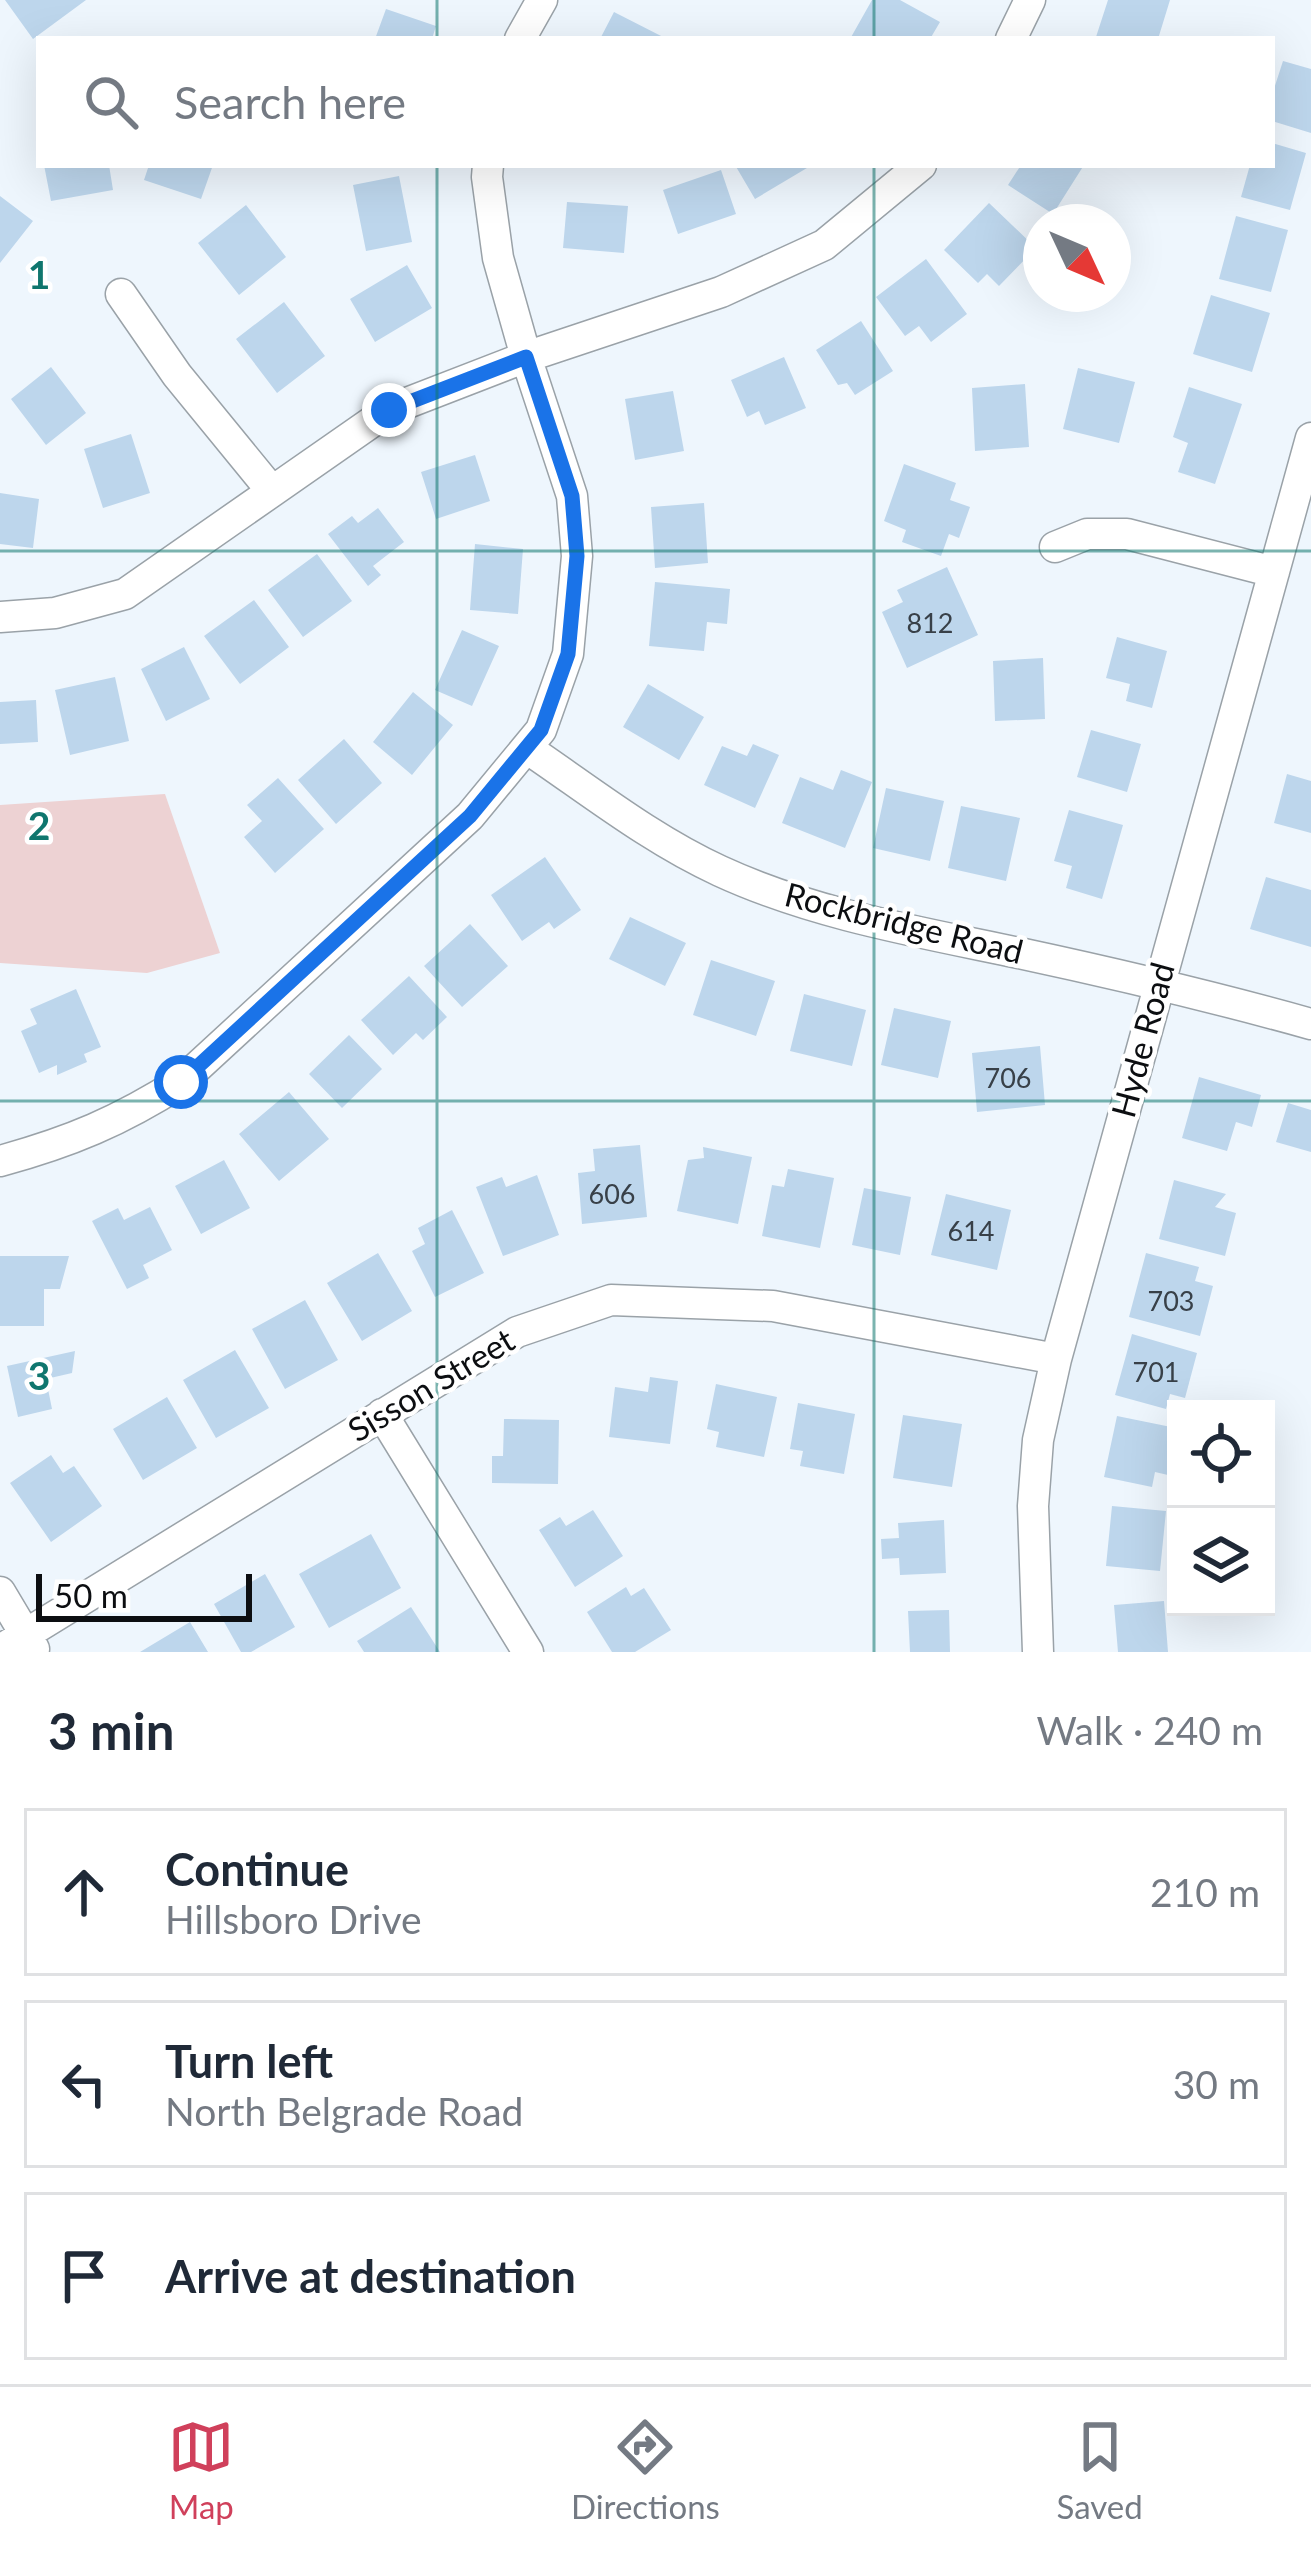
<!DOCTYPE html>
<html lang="en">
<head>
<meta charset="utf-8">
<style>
	body { margin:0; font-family:Lato,sans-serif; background:#f6f6f7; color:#1f2937 }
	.controls { position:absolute; right:36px; bottom:36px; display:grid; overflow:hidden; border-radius:0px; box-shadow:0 12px 48px #0002 }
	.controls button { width:108px; height:108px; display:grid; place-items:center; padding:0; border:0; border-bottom:3px solid #e0e1e3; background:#fff; color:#1f2937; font:60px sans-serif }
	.compass { position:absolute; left:1023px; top:204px; width:108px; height:108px; border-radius:50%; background:#fff; box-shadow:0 12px 48px #0002; rotate:134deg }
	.scale { position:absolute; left:36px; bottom:30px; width:216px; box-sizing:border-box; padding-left:12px; border:6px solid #0c0e11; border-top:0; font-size:33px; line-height:42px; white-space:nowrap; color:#0c0e11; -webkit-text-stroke:9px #fff; paint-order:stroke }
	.stop { position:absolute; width:36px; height:36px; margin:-27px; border:9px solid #1a73e8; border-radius:50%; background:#fff }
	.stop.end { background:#1a73e8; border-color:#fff; box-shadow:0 3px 12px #0008 }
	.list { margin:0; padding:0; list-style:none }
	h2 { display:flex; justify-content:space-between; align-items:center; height:156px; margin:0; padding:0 48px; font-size:51px }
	h2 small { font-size:39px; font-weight:400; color:#747a83 }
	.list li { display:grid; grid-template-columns:78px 1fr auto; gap:36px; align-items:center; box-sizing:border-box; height:168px; margin:0 24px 24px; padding:0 24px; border:3px solid #e0e1e3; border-radius:0px }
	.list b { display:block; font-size:45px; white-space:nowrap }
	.list p { margin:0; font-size:39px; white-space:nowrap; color:#747a83 }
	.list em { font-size:39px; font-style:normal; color:#747a83 }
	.icon { flex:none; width:66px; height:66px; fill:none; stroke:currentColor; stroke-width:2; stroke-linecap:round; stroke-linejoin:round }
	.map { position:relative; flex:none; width:1311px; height:1652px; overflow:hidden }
	.search { position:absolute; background:#fff; box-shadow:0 12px 48px #0002; left:36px; right:36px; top:36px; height:132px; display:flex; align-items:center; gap:30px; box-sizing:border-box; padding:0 42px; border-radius:0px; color:#747a83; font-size:45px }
	.sheet { height:732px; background:#fff }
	nav { display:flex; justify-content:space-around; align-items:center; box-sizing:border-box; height:168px; border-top:3px solid #e0e1e3; background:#fff; font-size:33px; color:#747a83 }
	nav a { display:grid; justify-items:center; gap:6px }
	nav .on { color:#d0405b }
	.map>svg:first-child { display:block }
	.green { fill:#edd2d3 }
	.building { fill:#bdd6ec }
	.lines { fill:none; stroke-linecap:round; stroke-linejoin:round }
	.street-casing { stroke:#9aa2a8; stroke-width:33 }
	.street { stroke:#fff; stroke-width:30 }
	.route { stroke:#1a73e8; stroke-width:15 }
	.grid { fill:none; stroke:#0f766e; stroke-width:3; stroke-opacity:0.55 }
	.labels { text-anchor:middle; stroke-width:9; stroke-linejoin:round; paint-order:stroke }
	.number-label { font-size:27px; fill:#384048 }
	.street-label { font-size:33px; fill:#0c0e11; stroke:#fff }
	.grid-label { font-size:39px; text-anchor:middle; font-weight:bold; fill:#0f766e; stroke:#fff; stroke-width:9; stroke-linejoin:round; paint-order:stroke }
</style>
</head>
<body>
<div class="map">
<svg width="1311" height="1652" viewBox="0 0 1311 1652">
	<rect width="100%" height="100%" fill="#eef6fd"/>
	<path class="green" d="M165 794 220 953 147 973 0 963V805Z"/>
	<path class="building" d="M5 0H86L33 39Z
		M872 0H900L940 22 930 39H850Z
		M1108 0H1170L1158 39 1096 37Z
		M386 9 436 26 432 39H375Z
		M614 12 667 39H600Z
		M1283 61 1311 69V133L1272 121V95Z
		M1272 143 1306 153 1290 210 1241 197 1250 165H1272Z
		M44 165H109L113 190 51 201Z
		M149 165H213L201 199 144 180Z
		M735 165H812L755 199Z
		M1021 165H1084L1053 214 1008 185Z
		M721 170 736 214 678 234 663 190Z
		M399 176 412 242 366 251 353 185Z
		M0 196 33 221 0 263Z
		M567 202 628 206 624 253 563 248Z
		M989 203 1036 248 999 286 987 274 978 283 944 250Z
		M246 205 286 257 239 295 198 243Z
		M1236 216 1288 230 1271 292 1219 279Z
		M926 259 967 314 931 342 919 326 905 336 876 297Z
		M407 265 432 308 375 342 350 299Z
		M1211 295 1270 313 1252 372 1193 354Z
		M284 302 325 356 277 393 236 339Z
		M861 321 893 371 855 395 847 383 838 385 816 350Z
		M784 357 806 408 765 425 759 411 747 417 731 380Z
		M51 367 86 413 46 445 11 399Z
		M1078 368 1135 382 1119 443 1063 429Z
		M1025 384 1029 447 975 451 972 388Z
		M1189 387 1242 404 1215 484 1178 472 1188 443 1173 437Z
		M673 391 684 451 635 460 625 399Z
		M131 434 150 493 103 508 84 449Z
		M475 455 490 501 436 519 421 472Z
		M904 464 956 483 950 500 970 507 959 538 949 534 941 556 902 542 906 530 884 521Z
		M0 493 39 499 33 548 0 544Z
		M704 503 708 563 655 568 651 507Z
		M378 508 404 542 373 566 381 575 368 586 328 534 352 516 358 523Z
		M475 544 523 549 518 614 470 610Z
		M317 554 352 601 303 637 268 590Z
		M947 567 978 635 907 668 882 612 903 602 897 590Z
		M655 582 730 589 727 624 707 622 704 651 649 646Z
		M254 600 289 647 240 684 204 636Z
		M462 630 499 646 472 706 435 690Z
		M1117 637 1167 651 1152 708 1126 701 1130 684 1106 678Z
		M184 647 210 699 166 721 141 669Z
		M1043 658 1045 719 995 721 993 661Z
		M115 677 129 741 70 755 55 690Z
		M648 684 704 717 679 760 623 727Z
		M413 692 453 725 412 775 373 742Z
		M36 700 38 742 0 744V702Z
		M1091 730 1141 744 1127 792 1077 777Z
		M344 739 382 783 336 824 298 780Z
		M753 744 779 755 755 808 704 785 722 746 747 756Z
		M841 770 872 782 845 848 782 823 800 777 833 790Z
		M1287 774 1311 781V833L1274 823Z
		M278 778 324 829 275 873 244 837 262 821 247 805Z
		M886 788 944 801 930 861 873 848Z
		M961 806 1020 818 1006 881 948 868Z
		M1069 810 1123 825 1102 899 1066 888 1072 866 1054 861Z
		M545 857 581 910 554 929 549 922 522 941 491 895Z
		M1266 877 1311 890V947L1250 929Z
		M630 917 686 943 665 986 609 959Z
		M470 924 508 966 462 1007 424 966Z
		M711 960 775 981 756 1036 693 1015Z
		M409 976 447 1017 423 1040 416 1033 393 1055 361 1020Z
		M76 989 101 1047 84 1054 87 1062 57 1075V1065L39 1073 21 1031 37 1024 30 1009Z
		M804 994 866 1010 852 1066 790 1051Z
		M894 1008 951 1021 938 1078 881 1065Z
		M349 1035 382 1069 342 1108 309 1074Z
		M1040 1046 1045 1105 977 1112 972 1053Z
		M1199 1077 1261 1095 1252 1127 1236 1122 1227 1151 1182 1138Z
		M289 1092 329 1139 279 1181 239 1134Z
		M1288 1103 1311 1110V1152L1276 1142Z
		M640 1145 647 1217 582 1224 578 1173 595 1171 593 1149Z
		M703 1147 752 1157 738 1224 677 1211 688 1160 704 1158Z
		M224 1160 250 1208 201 1234 175 1186Z
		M788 1169 834 1178 820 1248 762 1236 772 1185 784 1187Z
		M537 1175 559 1235 503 1256 476 1187 502 1177 506 1187Z
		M1174 1180 1226 1194 1215 1207 1236 1213 1225 1256 1159 1239Z
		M864 1188 911 1197 900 1255 852 1245Z
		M946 1194 1011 1210 997 1270 931 1255Z
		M150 1207 172 1250 143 1265 149 1278 127 1289 92 1221 118 1208 124 1220Z
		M452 1210 484 1273 435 1297 412 1251 425 1244 418 1228Z
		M378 1253 412 1311 362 1341 327 1283Z
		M1146 1253 1199 1267 1195 1281 1213 1286 1200 1336 1129 1317Z
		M0 1256H69L60 1289H44V1326H0Z
		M305 1300 338 1360 285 1389 252 1329Z
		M1132 1334 1197 1353 1185 1398 1170 1394 1166 1409 1115 1395Z
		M235 1350 269 1408 216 1438 183 1380Z
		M75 1351 72 1373 46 1379 52 1409 18 1417 7 1366Z
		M650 1377 678 1381 670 1444 609 1437 615 1387 648 1392Z
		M716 1384 777 1397 764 1457 716 1447 719 1432 707 1429Z
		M167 1397 197 1448 143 1480 113 1429Z
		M798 1403 855 1414 844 1474 800 1466 803 1451 790 1449Z
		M903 1415 962 1424 952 1487 893 1478Z
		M1117 1416 1176 1428 1168 1475 1155 1472 1152 1487 1104 1477Z
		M504 1419 559 1420 558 1484 492 1483V1456H503Z
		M51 1455 63 1473 74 1466 102 1506 51 1542 10 1483Z
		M1112 1506 1166 1511 1160 1571 1106 1566Z
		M593 1510 623 1556 575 1587 539 1530 560 1517 566 1526Z
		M944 1520 946 1573 900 1575 899 1558 882 1559 881 1539 899 1538 898 1523Z
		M371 1534 401 1588 329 1628 299 1574Z
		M265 1574 295 1627 251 1652H241L214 1604Z
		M626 1587 631 1596 644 1588 671 1630 635 1652H612L587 1612Z
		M1164 1601 1168 1652H1118L1114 1605Z
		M411 1607 440 1652H364L357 1641Z
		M949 1610 950 1652H910L908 1611Z
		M190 1622 208 1652H140Z"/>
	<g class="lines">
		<g class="street-casing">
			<path id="street" d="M520 39 542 0
				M1011 39 1030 0
				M121 294 177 375 271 490
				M1055 547 1087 534H1127L1274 572
				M0 617 55 613 125 594 389 410 526 357 721 292 824 245 921 165
				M528 749C590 791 652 840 720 871 813 914 919 932 1019 953 1117 974 1214 997 1311 1024
				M0 1161C70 1142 120 1121 181 1082L470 816 541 730 568 654 577 556 572 496 526 357 498 258 487 177 488 165
				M382 1414 528 1652
				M0 1592 34 1649
				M0 1650 517 1332 611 1300 773 1306 1056 1359
				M1038 1652 1033 1506 1038 1440 1056 1359 1311 438"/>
		</g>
		<use href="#street" class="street"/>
	</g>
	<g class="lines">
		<path class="route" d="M181 1082 470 816 541 730 568 654 577 556 572 496 526 357 389 410"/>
	</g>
	<path class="grid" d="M437 0V39M874 0V39M437 165V1652M874 165V1652M0 551H1311M0 1101H1311"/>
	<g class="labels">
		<g class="number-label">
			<text x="930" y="633">812</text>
			<text x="1008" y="1088">706</text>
			<text x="612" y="1204">606</text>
			<text x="971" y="1241">614</text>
			<text x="1171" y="1311">703</text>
			<text x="1156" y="1382">701</text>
		</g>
		<g class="street-label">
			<text transform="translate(904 923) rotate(14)" y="12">Rockbridge Road</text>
			<text transform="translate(1143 1040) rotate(-75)" y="12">Hyde Road</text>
			<text transform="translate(431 1385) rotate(-31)" y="12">Sisson Street</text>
		</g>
	</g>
	<g class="grid-label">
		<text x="39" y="289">1</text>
		<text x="39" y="840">2</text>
		<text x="39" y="1390">3</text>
	</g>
</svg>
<div class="controls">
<button><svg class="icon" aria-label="locate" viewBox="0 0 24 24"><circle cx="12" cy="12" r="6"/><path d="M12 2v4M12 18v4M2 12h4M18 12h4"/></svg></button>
<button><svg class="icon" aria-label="layers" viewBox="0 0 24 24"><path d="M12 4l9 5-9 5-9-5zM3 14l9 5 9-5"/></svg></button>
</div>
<svg class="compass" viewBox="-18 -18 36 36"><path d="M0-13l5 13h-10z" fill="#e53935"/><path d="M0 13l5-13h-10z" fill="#747a83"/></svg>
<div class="scale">50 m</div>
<div class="stop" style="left:181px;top:1082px"></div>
<div class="stop end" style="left:389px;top:410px"></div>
<div class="search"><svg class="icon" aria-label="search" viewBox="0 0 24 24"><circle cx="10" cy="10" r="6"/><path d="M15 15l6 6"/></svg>Search here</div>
</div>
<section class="sheet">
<h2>3 min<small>Walk · 240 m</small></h2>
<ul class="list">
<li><svg class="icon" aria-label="ahead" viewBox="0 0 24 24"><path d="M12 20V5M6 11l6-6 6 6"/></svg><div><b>Continue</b><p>Hillsboro Drive</p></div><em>210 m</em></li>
<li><svg class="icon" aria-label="left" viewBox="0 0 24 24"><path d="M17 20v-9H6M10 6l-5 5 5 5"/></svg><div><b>Turn left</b><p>North Belgrade Road</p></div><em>30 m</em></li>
<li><svg class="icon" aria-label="arrive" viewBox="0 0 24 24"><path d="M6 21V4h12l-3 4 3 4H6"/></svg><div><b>Arrive at destination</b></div></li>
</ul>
</section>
<nav>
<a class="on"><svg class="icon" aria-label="map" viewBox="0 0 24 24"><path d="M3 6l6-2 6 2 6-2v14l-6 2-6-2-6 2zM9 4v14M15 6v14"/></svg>Map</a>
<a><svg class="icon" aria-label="directions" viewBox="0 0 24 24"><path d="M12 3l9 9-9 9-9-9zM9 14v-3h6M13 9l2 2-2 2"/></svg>Directions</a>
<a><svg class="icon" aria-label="saved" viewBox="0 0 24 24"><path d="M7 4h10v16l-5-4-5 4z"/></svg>Saved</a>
</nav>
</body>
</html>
